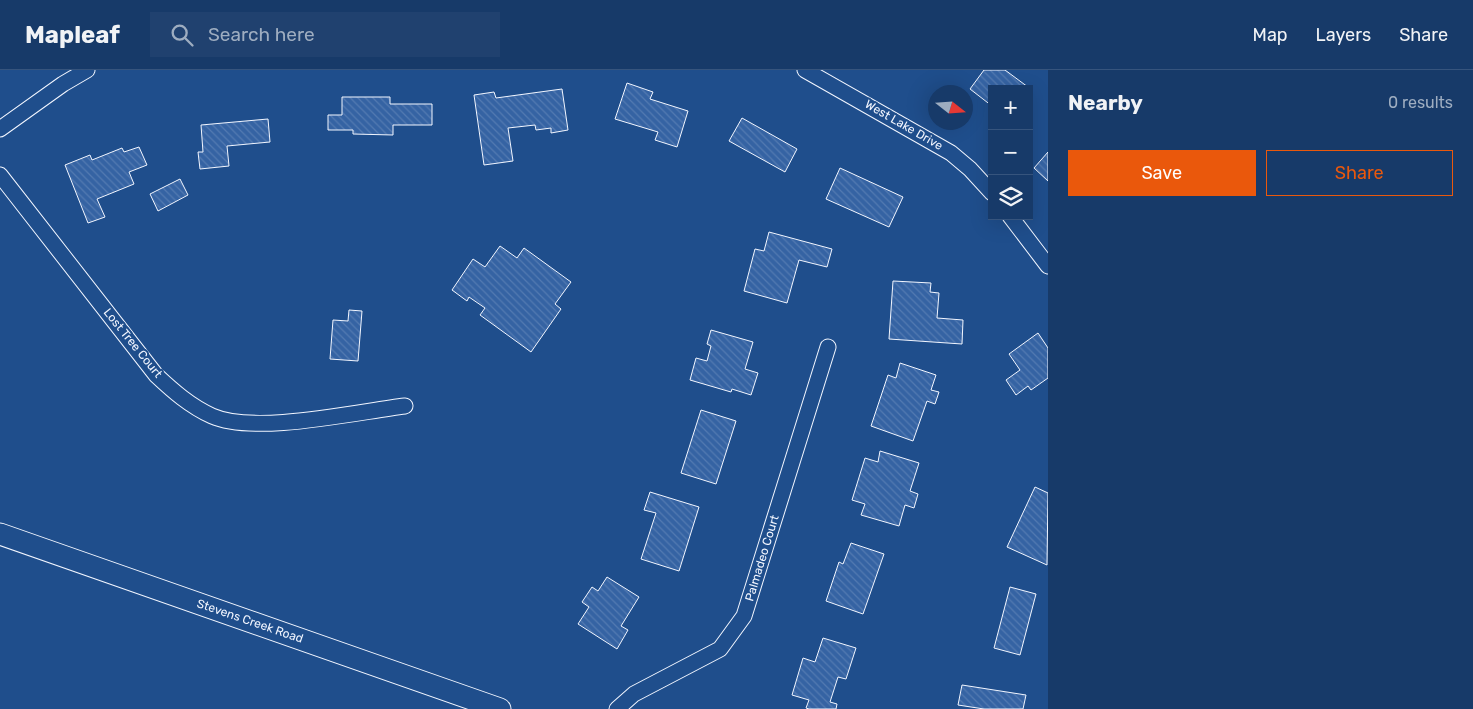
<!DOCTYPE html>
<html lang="en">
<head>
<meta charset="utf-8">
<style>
	body { margin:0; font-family:Rubik,sans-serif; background:#20416f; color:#f1f3f6 }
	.controls { position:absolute; right:15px; top:15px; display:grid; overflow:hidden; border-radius:0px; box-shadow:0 5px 20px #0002 }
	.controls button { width:45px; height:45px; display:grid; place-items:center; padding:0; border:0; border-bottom:1px solid #36547d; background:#173a69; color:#f1f3f6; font:25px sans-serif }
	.compass { position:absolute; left:928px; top:15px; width:45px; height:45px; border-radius:50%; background:#173a69; box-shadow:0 5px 20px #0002; rotate:107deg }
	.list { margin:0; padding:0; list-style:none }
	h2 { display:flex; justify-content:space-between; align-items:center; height:65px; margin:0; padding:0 20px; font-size:21px }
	h2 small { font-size:16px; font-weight:400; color:#9eadc0 }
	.actions { display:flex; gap:10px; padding:15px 20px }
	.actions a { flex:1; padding:11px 0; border:1px solid #ea580c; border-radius:0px; text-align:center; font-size:18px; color:#ea580c }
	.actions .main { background:#ea580c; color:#fff }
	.icon { flex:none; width:28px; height:28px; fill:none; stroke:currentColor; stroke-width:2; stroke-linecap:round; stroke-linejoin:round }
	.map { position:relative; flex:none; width:1048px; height:639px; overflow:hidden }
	header { display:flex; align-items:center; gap:30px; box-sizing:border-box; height:70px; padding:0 25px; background:#173a69; border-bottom:1px solid #36547d }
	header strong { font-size:24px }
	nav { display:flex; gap:28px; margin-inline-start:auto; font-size:18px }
	.search { width:350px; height:45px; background:#20416f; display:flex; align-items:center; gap:12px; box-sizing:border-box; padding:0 18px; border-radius:0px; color:#9eadc0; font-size:19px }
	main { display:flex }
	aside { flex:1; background:#173a69 }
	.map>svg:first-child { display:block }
	.building { fill:url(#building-back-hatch); stroke:#f2f6ff }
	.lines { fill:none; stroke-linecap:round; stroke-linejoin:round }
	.street-casing { stroke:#f2f6ff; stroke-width:17 }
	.secondary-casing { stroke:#f2f6ff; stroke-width:23 }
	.street { stroke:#1f4e8c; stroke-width:15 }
	.secondary { stroke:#1f4e8c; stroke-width:21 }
	.labels { text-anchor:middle; stroke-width:4; stroke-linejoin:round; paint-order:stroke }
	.street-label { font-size:12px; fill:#f2f6ff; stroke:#1f4e8c }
</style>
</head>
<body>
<header>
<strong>Mapleaf</strong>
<div class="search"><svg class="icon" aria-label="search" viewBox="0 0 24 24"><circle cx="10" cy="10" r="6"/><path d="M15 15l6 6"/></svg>Search here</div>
<nav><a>Map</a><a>Layers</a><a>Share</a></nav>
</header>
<main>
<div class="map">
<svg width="1048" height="639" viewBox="0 0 1048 639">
	<defs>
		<pattern id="building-back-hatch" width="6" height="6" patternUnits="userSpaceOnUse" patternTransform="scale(1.25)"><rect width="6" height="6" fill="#3563a3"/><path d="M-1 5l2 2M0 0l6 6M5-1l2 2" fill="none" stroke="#537ab1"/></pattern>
	</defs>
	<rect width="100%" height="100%" fill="#1f4e8c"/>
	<path class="building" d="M984 0H1005L1032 20 1029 23V19H992V36L970 19Z
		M627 13 653 22 650 29 688 41 677 77 655 70 658 62 615 49Z
		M562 19 568 60 551 63V58L536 60 535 55 508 58 513 91 484 95 474 25 494 22 496 28Z
		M342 27H390V34H432V55H393V65L353 64V60H328V45H342Z
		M742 48 797 79 785 102 729 71Z
		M268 49 270 72 227 76 229 96 200 99 198 82H203L201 55Z
		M139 77 147 95 129 102 134 114 97 129 105 147 88 153 65 95 90 85 92 90 122 78 124 82Z
		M1048 82V111L1034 98Z
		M840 98 903 127 889 157 826 129Z
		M180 109 188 125 158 141 150 124Z
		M769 162 832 179 827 197 799 190 787 233 744 221 755 179 764 181Z
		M500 176 517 188 524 178 571 212 555 234 561 239 531 282 480 245 485 238 469 227 467 231 452 220 473 189 485 197Z
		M893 211 931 213 930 222 939 223 937 248 963 250 962 274 889 269Z
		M349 240 362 241 358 291 330 289 333 250 348 251Z
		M711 260 753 272 745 299 758 303 751 325 732 319 731 322 690 310 696 288 707 291 711 276 707 274Z
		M1038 263 1048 278V308L1031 320 1028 316 1016 325 1006 310 1020 300 1009 284Z
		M900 293 936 305 931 320 939 322 935 334 927 331 913 371 871 356 888 305 896 308Z
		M701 340 736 351 716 414 681 403Z
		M880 381 919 393 910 421 918 424 914 438 905 435 899 456 861 445 865 434 852 430 865 388 878 392Z
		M1035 417 1048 423 1047 495 1007 477Z
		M650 422 699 437 679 501 641 489 656 443 644 440Z
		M851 473 884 484 863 544 826 531 839 492 843 494Z
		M607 507 639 527 621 556 628 560 617 579 578 554 589 537 582 532 592 517 598 521Z
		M1010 517 1036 524 1020 585 994 578Z
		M823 568 856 578 846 609 838 607 830 632 837 634 836 639H809L806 638 809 630 792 625 803 588 815 592Z
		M962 615 1026 625 1023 639H984L958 635Z"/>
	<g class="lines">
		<g class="street-casing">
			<path id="street" d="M805 0 951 83 970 99 992 123
				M0 59 63 14 87 0
				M0 105 156 305C173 321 190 336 212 346 255 365 356 342 405 336
				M1010 146 1048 196
				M617 639 634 624 720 579 744 546 828 277"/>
		</g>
		<g class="secondary-casing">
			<path id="secondary" d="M0 464 500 639"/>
		</g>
		<use href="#street" class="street"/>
		<use href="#secondary" class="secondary"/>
	</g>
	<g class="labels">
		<g class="street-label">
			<text transform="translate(904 55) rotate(30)" y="4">West Lake Drive</text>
			<text transform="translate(133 273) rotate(51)" y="4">Lost Tree Court</text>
			<text transform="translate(762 488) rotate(-73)" y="4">Palmadeo Court</text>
			<text transform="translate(250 551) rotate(19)" y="4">Stevens Creek Road</text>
		</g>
	</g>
</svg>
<div class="controls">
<button>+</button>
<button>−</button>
<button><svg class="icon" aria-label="layers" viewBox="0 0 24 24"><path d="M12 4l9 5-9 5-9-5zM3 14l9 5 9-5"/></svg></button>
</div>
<svg class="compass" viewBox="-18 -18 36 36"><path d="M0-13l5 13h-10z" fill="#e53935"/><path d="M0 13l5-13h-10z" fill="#9eadc0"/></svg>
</div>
<aside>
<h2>Nearby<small>0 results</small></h2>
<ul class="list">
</ul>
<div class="actions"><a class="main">Save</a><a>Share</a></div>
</aside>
</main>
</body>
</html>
